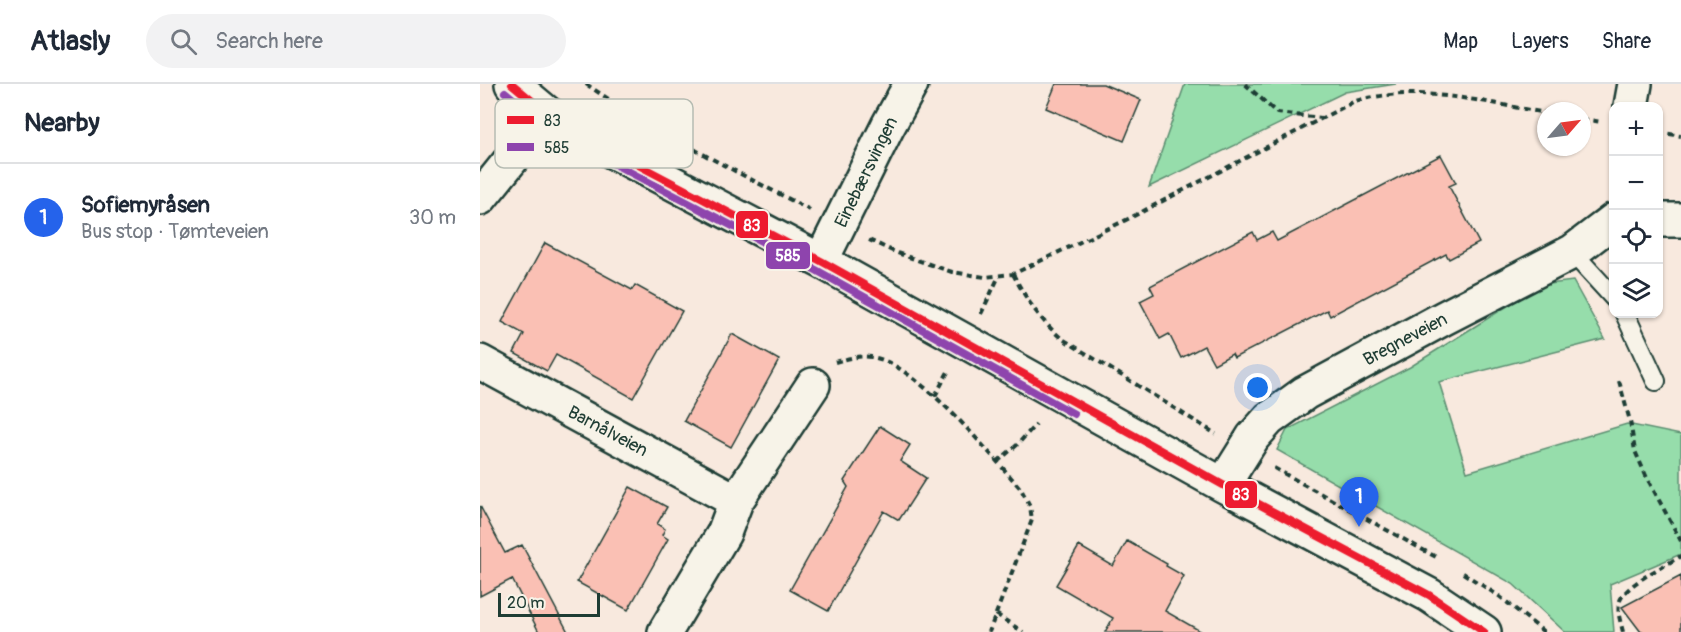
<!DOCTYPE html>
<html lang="en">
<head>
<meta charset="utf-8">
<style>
	body { margin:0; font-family:Pangolin,sans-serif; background:#f2f2f3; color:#1f2937 }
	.controls { position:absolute; right:18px; top:18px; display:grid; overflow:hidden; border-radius:12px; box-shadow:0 2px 4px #0004 }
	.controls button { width:54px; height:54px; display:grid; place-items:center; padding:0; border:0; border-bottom:2px solid #e0e1e3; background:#fff; color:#1f2937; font:30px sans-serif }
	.compass { position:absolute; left:1057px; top:18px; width:54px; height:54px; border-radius:50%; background:#fff; box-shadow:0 2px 4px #0004; rotate:62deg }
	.scale { position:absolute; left:18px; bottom:15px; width:102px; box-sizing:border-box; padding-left:6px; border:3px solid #1f3d34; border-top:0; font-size:16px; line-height:21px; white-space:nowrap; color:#1f3d34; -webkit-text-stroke:4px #f7f3e8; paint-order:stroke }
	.you { position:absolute; left:778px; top:304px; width:21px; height:21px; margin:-15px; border:4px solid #fff; border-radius:50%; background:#1a73e8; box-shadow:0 0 0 9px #1a73e833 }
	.badge { display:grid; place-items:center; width:39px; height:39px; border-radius:50%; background:#2563eb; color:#fff; font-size:20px; font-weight:700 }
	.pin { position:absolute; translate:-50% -50px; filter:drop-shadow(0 2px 3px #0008) }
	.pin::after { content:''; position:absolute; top:32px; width:21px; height:18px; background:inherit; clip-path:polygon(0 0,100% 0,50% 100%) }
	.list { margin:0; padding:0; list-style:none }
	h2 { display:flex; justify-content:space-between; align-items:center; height:78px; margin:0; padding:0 24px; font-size:26px }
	h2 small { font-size:20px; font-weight:400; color:#747a83 }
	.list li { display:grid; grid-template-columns:39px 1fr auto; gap:18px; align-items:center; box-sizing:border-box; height:108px; padding:0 24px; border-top:2px solid #e0e1e3 }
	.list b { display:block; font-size:22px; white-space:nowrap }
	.list p { margin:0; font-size:20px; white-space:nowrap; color:#747a83 }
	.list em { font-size:20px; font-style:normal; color:#747a83 }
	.icon { flex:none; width:33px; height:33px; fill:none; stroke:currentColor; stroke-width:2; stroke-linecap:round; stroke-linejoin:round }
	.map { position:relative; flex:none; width:1201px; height:548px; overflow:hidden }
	header { display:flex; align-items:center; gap:36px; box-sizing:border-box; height:84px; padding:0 30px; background:#fff; border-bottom:2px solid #e0e1e3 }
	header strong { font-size:28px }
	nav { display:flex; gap:33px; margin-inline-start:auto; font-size:21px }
	.search { width:420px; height:54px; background:#f2f2f3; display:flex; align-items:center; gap:15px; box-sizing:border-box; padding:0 21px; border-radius:33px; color:#747a83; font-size:22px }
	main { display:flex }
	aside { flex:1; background:#fff }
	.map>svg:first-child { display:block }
	.green { fill:#96ddab; stroke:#5a8d70; stroke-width:1.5 }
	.building { fill:#fac0b4; stroke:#1f3d34; stroke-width:1.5 }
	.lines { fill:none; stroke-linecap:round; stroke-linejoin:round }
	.service-casing { stroke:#1f3d34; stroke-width:22 }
	.minor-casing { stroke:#1f3d34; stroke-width:38 }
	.path { stroke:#1f3d34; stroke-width:4; stroke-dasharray:6 4.5; stroke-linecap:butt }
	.service { stroke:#f7f3e8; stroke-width:18 }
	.minor { stroke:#f7f3e8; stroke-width:33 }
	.bus-1-casing { stroke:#f7f3e8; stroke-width:12 }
	.bus-2-casing { stroke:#f7f3e8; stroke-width:12 }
	.bus-1 { stroke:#ed1b2f; stroke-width:8 }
	.bus-2 { stroke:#8e44ad; stroke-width:8 }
	.labels { text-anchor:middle; stroke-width:4.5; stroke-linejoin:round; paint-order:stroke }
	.street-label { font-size:18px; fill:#1f3d34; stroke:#f7f3e8 }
	.key { fill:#f7f3e8; stroke:#b6bcb2; stroke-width:1.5 }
	.key-label { font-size:16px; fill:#1f3d34 }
	.line-badge { stroke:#f7f3e8; stroke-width:2 }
	.badge-label { font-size:16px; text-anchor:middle; font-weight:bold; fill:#fff }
</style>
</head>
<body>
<header>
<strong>Atlasly</strong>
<div class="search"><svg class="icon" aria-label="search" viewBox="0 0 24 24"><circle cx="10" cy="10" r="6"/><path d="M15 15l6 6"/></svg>Search here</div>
<nav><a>Map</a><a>Layers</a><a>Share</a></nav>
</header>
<main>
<aside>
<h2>Nearby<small></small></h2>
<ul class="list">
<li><span class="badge">1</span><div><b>Sofiemyråsen</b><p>Bus stop · Tømteveien</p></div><em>30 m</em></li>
</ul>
</aside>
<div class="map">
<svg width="1201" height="548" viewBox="0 0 1201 548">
	<rect width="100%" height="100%" fill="#f8e9de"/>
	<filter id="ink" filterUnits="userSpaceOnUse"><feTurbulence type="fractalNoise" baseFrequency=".0167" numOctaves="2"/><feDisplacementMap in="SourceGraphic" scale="12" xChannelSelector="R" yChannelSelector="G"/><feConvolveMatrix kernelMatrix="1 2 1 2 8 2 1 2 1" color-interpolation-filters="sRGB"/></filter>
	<g filter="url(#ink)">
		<path class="green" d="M705 0H916L865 8 669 103Z
			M1093 197 1125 255 959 298 987 388 1147 340 1201 351V470L1130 500 1134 548H1085L1033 500 797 366 807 346 930 283 1061 201Z"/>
		<path class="building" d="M576 0H623L661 16 644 57 566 24Z
			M961 71 976 99 969 102 999 159 969 175 966 170 850 232 847 226 754 274 752 270 734 280 724 262 701 274 689 250 680 255 660 217 674 210 670 202 773 148 777 156 792 148 797 157Z
			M65 159 152 206 155 201 202 227 153 314 76 271 67 287 34 269 44 250 22 238Z
			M252 250 299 276 251 363 204 337Z
			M400 342 430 361 420 377 446 394 419 436 404 427 348 527 310 506 368 403 364 397Z
			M150 403 187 423 177 440 185 445 182 451 188 455 148 526 97 498Z
			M0 422 25 469 42 461 88 548H59L32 495 0 512Z
			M647 457 687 480 686 482 704 492 685 527 722 548H625L633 534 576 501 599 462 633 482Z
			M1201 492V548H1161L1142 523Z"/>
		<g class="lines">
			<g class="service-casing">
				<path id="service" d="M1092 168 1134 214
					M1145 230 1176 297"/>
			</g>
			<g class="minor-casing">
				<path id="minor" d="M32 0 68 30 107 54 341 177 743 401 949 511 1004 548
					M1151 22 1155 0
					M0 114 68 30
					M1178 136H1201
					M341 177 408 42 431 0
					M0 278 256 417 244 449 185 548
					M743 401 773 353 789 335 825 309 964 234 1092 168 1134 136
					M256 417 333 301"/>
			</g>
			<path class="path" d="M106 0C177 49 254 86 330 126
				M765 0 797 29 841 34
				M1102 35 1122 38
				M1178 48 1201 52
				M389 156 417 169 472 188 505 193 533 190 648 135 875 17C938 0 1003 18 1066 29
				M533 190C546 215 559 235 581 254L736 350
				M501 230 519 192
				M355 278C367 275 379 271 391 273 435 278 512 372 541 405L550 422 552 436 509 548
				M1139 297 1150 337 1155 367 1167 394 1201 457
				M455 312 469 286
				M517 378 537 361 556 340
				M794 384 956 473
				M983 489 1019 512 1064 548
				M516 530 543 548
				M1143 548C1141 539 1137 529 1139 520 1142 501 1185 482 1201 472"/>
			<use href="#service" class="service"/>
			<use href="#minor" class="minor"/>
			<g class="bus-1-casing">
				<path id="bus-1" d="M32 0 68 30 107 54 341 177 743 401 949 511 1004 548"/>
			</g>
			<g class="bus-2-casing">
				<path id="bus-2" d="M25 8 61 38 102 63 336 186 594 330"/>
			</g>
			<use href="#bus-1" class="bus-1"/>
			<use href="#bus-2" class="bus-2"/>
		</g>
	</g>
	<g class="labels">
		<g class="street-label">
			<text transform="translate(386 88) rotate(-64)" y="6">Einebærsvingen</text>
			<text transform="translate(925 255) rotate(-28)" y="6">Bregneveien</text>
			<text transform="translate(128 347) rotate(28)" y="6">Barnålveien</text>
		</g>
	</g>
	<rect x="15" y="15" width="198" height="69" rx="9" class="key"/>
	<rect x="27" y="32" width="27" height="8" fill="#ed1b2f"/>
	<rect x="27" y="59" width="27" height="8" fill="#8e44ad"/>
	<g class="key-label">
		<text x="64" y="42">83</text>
		<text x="64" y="69">585</text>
	</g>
	<g class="line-badge">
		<rect x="255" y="126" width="34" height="29" rx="6" fill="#ed1b2f"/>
		<rect x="285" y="157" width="46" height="29" rx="6" fill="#8e44ad"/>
		<rect x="744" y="396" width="34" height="29" rx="6" fill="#ed1b2f"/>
	</g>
	<g class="badge-label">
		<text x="272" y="147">83</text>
		<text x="308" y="177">585</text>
		<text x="761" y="416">83</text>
	</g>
</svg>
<div class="controls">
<button>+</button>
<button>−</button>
<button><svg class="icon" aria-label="locate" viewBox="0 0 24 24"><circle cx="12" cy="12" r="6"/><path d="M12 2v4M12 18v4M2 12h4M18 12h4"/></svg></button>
<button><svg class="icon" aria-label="layers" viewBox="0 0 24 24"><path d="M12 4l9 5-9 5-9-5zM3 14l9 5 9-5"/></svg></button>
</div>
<svg class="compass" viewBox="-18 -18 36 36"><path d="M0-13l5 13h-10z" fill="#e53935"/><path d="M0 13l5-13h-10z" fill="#747a83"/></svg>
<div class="scale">20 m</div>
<div class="you"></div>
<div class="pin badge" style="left:879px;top:443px">1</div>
</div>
</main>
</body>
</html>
